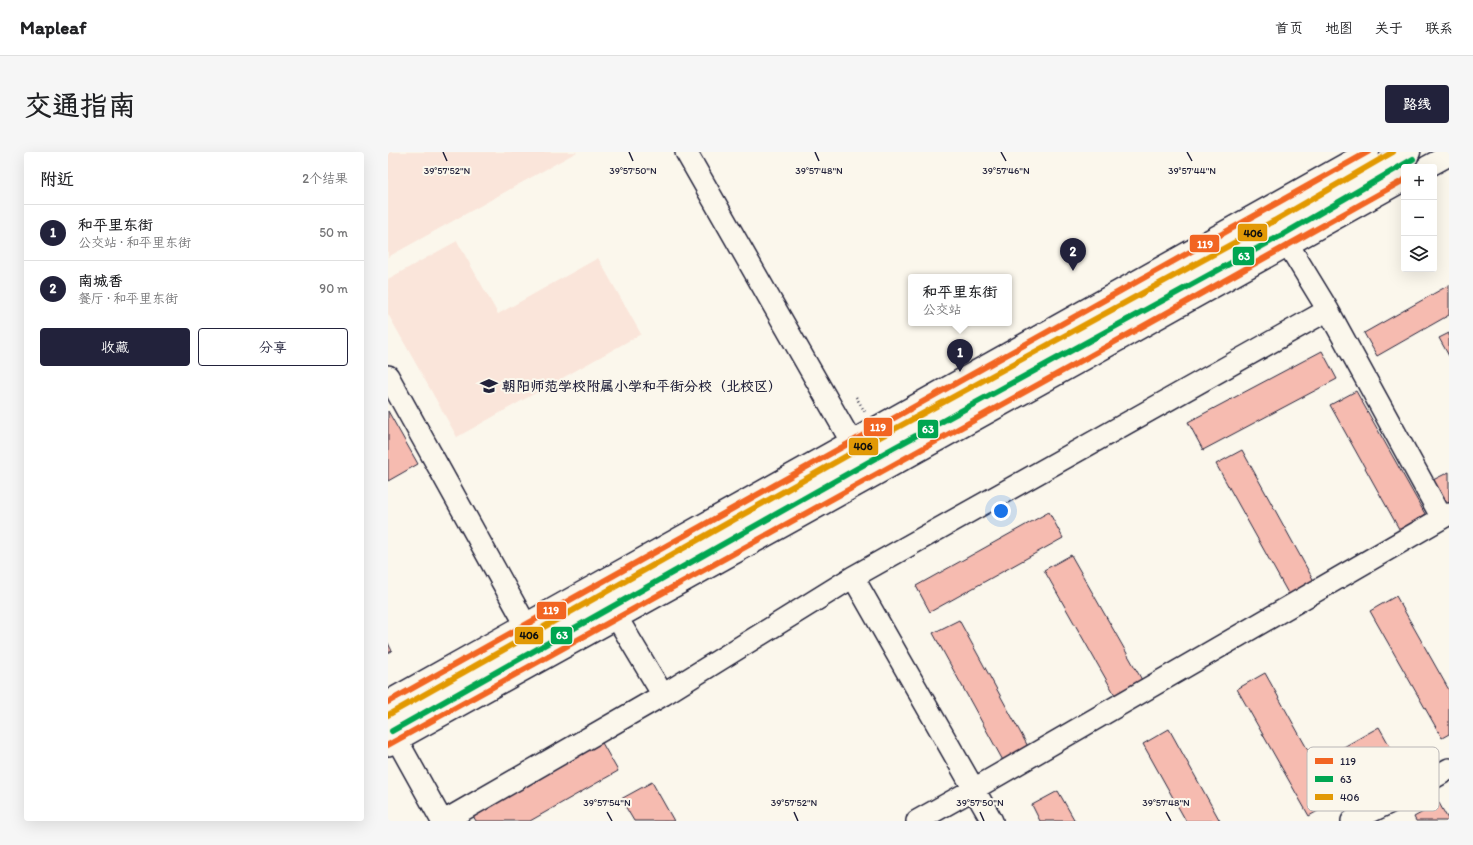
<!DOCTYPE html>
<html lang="zh">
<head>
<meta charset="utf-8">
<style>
	body { margin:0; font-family:Itim,"LXGW WenKai TC",sans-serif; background:#f6f6f6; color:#202124 }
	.controls { position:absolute; right:12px; top:12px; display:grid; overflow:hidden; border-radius:4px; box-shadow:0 4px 16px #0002 }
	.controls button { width:36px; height:36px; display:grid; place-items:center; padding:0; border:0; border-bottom:1px solid #e0e0e0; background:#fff; color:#202124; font:20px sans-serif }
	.you { position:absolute; left:613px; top:359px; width:14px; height:14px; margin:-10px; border:3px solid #fff; border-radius:50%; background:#1a73e8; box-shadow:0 0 0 6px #1a73e833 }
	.badge { display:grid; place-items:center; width:26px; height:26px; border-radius:50%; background:#22223b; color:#fff; font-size:13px; font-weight:700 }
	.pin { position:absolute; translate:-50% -33px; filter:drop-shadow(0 1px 2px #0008) }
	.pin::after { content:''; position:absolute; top:21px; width:14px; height:12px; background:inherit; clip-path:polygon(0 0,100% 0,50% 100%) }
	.popup { position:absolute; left:520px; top:122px; width:104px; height:52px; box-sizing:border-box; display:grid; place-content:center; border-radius:4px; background:#fff; filter:drop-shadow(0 1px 3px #0005); font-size:13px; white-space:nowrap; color:#757577 }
	.popup b { font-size:15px; color:#202124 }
	.popup::after { content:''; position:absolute; left:50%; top:100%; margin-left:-8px; border:8px solid transparent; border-top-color:#fff }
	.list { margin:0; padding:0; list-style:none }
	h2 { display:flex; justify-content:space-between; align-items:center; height:52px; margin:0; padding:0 16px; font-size:17px }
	h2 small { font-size:13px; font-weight:400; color:#757577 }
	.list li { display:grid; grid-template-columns:26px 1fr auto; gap:12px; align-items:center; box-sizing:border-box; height:56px; padding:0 16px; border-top:1px solid #e0e0e0 }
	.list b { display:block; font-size:15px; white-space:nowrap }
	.list p { margin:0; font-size:13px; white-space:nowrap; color:#757577 }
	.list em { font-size:13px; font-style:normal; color:#757577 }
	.actions { display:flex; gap:8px; padding:12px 16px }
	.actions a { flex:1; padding:9px 0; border:1px solid #22223b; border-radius:4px; text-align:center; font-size:14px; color:#22223b }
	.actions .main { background:#22223b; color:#fff }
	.icon { flex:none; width:22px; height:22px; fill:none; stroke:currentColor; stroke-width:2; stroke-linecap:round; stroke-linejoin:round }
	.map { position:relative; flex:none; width:1061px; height:669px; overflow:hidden; border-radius:4px }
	header { display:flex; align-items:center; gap:24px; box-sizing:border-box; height:56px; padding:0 20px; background:#fff; border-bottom:1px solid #e0e0e0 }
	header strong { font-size:19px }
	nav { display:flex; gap:22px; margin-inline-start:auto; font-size:14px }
	.intro { display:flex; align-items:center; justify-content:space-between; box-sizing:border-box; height:96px; padding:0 24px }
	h1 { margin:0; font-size:28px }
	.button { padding:10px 18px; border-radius:4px; background:#22223b; color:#fff; font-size:14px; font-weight:700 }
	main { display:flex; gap:24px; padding:0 24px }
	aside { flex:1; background:#fff; border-radius:4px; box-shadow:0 4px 16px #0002 }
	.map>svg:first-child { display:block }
	.built { fill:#fae5da }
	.building { fill:#f6bbb0; stroke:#22223b }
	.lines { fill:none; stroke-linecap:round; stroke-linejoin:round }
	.minor-casing { stroke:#22223b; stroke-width:24 }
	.tertiary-casing { stroke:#22223b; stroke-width:25 }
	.path { stroke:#22223b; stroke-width:2.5; stroke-dasharray:1 3; stroke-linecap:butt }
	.minor { stroke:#fbf7ec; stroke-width:21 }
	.tertiary { stroke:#fbf7ec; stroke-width:22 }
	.bus-1-casing { stroke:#fbf7ec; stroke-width:9 }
	.bus-2-casing { stroke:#fbf7ec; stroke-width:9 }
	.bus-3-casing { stroke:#fbf7ec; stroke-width:9 }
	.bus-1 { stroke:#f26522; stroke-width:6 }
	.bus-2 { stroke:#00a651; stroke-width:6 }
	.bus-3 { stroke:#e29906; stroke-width:6 }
	.ticks { fill:none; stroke:#22223b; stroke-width:1.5 }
	.labels { text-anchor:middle; stroke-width:4; stroke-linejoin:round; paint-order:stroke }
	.poi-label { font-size:14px; font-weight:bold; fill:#22223b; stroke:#fbf7ec; text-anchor:start }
	.key { fill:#fbf7ec; stroke:#bab7b7; stroke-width:1 }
	.key-label { font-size:11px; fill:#22223b }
	.ticks-label { font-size:10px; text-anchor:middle; fill:#22223b; stroke:#fbf7ec; stroke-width:4; stroke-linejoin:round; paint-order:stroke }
	.line-badge { stroke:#fbf7ec; stroke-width:1.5 }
	.badge-label { font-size:11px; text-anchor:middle; font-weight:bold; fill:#fff }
	.pale-badge-label { font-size:11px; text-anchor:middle; font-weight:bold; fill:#111 }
</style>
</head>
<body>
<header>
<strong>Mapleaf</strong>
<nav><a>首页</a><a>地图</a><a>关于</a><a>联系</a></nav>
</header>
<div class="intro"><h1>交通指南</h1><a class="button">路线</a></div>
<main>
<aside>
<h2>附近<small>2个结果</small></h2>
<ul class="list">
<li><span class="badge">1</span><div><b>和平里东街</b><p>公交站 · 和平里东街</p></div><em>50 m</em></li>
<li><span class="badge">2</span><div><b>南城香</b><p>餐厅 · 和平里东街</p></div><em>90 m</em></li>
</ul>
<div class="actions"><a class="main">收藏</a><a>分享</a></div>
</aside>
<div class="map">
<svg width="1061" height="669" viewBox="0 0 1061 669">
	<rect width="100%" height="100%" fill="#fbf7ec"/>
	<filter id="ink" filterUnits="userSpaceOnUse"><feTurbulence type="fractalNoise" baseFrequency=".025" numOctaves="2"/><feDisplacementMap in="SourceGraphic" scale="8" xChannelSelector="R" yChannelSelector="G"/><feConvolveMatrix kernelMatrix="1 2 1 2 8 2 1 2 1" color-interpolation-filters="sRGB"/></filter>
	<g filter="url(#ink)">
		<path class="built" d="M0 0H189L0 105Z
			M69 89 110 162 210 106 253 182 69 285 0 162V127Z"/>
		<path class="building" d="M1061 133V163L989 204 976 181Z
			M1061 181V204L1051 186Z
			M934 199 949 227 815 298 800 270Z
			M968 239 1041 369 1015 384 942 253Z
			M0 259 30 312 0 329Z
			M854 298 926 429 901 443 828 312Z
			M1061 320V354L1058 356 1043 329Z
			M661 360 675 386 542 460 528 434Z
			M683 403 758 535 731 550 656 418Z
			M1008 444 1061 538V582L1054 586 982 459Z
			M571 468 643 600 618 614 545 481Z
			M0 491 4 499 0 501Z
			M877 521 936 627 962 612 954 596 991 575 1012 612 921 664 849 537Z
			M781 577 832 669H798L755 592Z
			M213 589 230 619 142 669H88L84 662Z
			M264 630 286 669H246L233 647Z
			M670 639 687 669H652L644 653Z
			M1051 651 1061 669H1028L1026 665Z"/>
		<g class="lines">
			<g class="minor-casing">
				<path id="minor" d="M298 0 464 291
					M1039 15 1061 3
					M940 158 1054 366
					M0 224 138 473
					M465 425 604 669
					M229 466 275 543
					M9 588 54 669
					M0 593 700 205 1016 28
					M56 669 275 543 465 425 940 158 893 81
					M529 669 586 637 1061 362
					M964 669 1011 646 1061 617"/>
			</g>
			<g class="tertiary-casing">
				<path id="tertiary" d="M0 550 980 0
					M0 572 496 292 890 76 1021 0"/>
			</g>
			<path class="path" d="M468 245 477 260"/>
			<use href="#minor" class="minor"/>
			<use href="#tertiary" class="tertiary"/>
			<g class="bus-1-casing">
				<path id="bus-1" d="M0 550 980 0
					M0 593 700 205 1016 28"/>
			</g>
			<g class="bus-2-casing">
				<path id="bus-2" d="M4 579 500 299 894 83 1025 7"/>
			</g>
			<g class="bus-3-casing">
				<path id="bus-3" d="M0 563 492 285 886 69 1005 0"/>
			</g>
			<use href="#bus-1" class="bus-1"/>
			<use href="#bus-2" class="bus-2"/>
			<use href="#bus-3" class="bus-3"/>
		</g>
	</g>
	<path class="ticks" d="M55 0 59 9M241 0 245 9M427 0 431 9M613 0 618 9M799 0 804 9M219 660 224 669M406 660 410 669M592 660 596 669M778 660 783 669"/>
	<defs>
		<g id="school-bare" transform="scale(1.38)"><path d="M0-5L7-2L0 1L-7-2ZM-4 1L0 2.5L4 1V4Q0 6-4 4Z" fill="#22223b" stroke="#fbf7ec" stroke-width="2.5" paint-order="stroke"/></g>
	</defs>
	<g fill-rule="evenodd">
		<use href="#school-bare" x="101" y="234"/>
	</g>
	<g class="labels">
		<g class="poi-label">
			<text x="114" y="239">朝阳师范学校附属小学和平街分校（北校区）</text>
		</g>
	</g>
	<rect x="919" y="595" width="132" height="64" rx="6" class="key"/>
	<rect x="927" y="606" width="18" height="6" fill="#f26522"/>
	<rect x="927" y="624" width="18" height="6" fill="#00a651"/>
	<rect x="927" y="642" width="18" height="6" fill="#e29906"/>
	<g class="key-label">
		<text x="952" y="613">119</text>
		<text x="952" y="631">63</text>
		<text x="952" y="649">406</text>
	</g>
	<g class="ticks-label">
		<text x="59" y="22">39°57'52"N</text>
		<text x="245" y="22">39°57'50"N</text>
		<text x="431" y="22">39°57'48"N</text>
		<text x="618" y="22">39°57'46"N</text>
		<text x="804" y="22">39°57'44"N</text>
		<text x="219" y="654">39°57'54"N</text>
		<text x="406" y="654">39°57'52"N</text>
		<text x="592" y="654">39°57'50"N</text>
		<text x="778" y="654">39°57'48"N</text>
	</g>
	<g class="line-badge">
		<rect x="849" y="71" width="31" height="19" rx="4" fill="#e29906"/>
		<rect x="801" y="82" width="31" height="19" rx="4" fill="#f26522"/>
		<rect x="844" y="94" width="23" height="20" rx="4" fill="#00a651"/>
		<rect x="475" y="265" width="30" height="20" rx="4" fill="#f26522"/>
		<rect x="529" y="267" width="22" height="20" rx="4" fill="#00a651"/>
		<rect x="460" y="285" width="31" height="19" rx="4" fill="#e29906"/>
		<rect x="148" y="449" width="31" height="19" rx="4" fill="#f26522"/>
		<rect x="162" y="474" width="23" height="19" rx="4" fill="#00a651"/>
		<rect x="126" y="474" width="30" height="19" rx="4" fill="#e29906"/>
	</g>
	<g class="badge-label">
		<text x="817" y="96">119</text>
		<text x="856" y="108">63</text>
		<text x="490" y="279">119</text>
		<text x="540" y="281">63</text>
		<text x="163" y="462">119</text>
		<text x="174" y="487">63</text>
	</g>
	<g class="pale-badge-label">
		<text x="865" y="85">406</text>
		<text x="475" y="298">406</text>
		<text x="141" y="487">406</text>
	</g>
</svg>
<div class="controls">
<button>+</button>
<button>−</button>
<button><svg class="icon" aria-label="layers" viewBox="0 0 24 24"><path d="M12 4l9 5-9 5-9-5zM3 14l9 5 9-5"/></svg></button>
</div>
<div class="you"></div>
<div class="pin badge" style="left:572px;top:220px">1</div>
<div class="popup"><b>和平里东街</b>公交站</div>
<div class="pin badge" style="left:685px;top:119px">2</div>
</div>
</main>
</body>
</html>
